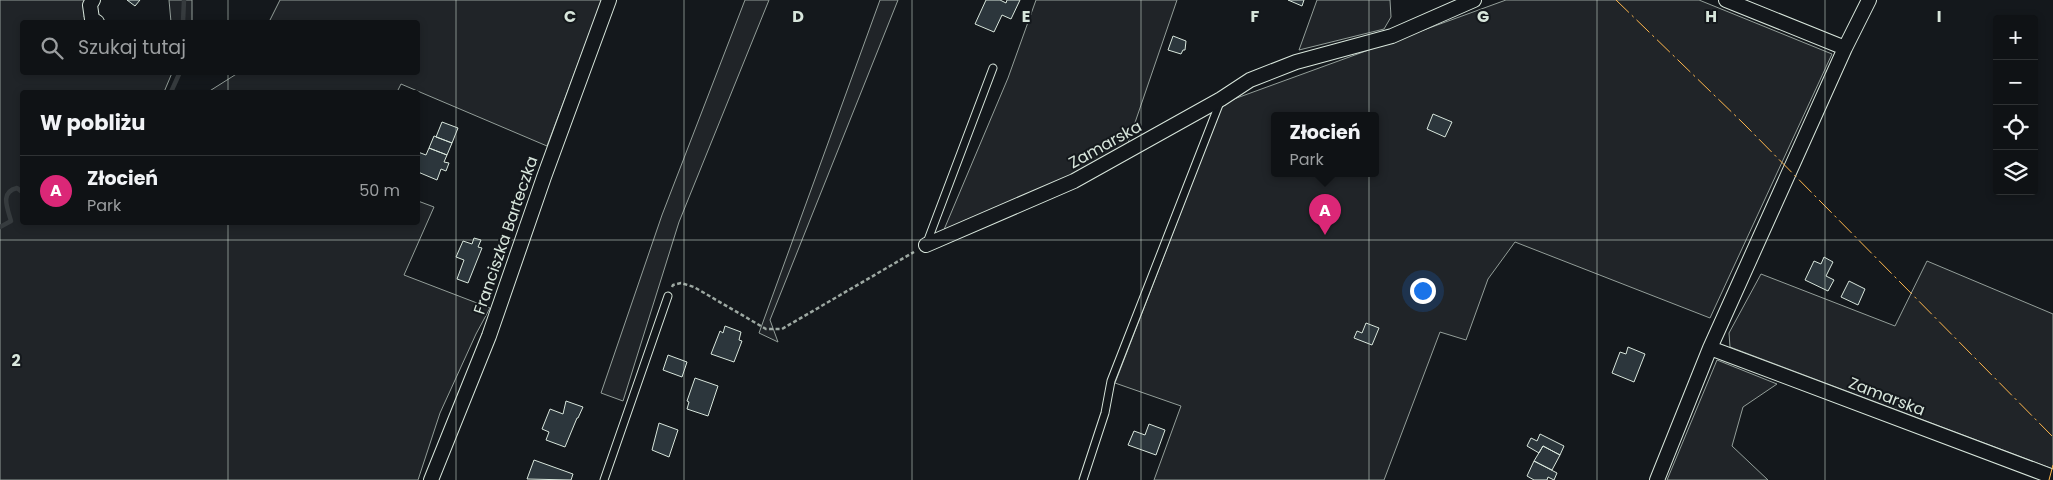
<!DOCTYPE html>
<html lang="pl">
<head>
<meta charset="utf-8">
<style>
	body { margin:0; font-family:Poppins,sans-serif; background:#1d2022; color:#f1f3f6 }
	.controls { position:absolute; right:15px; top:15px; display:grid; overflow:hidden; border-radius:5px; box-shadow:0 2px 8px #0003 }
	.controls button { width:45px; height:45px; display:grid; place-items:center; padding:0; border:0; border-bottom:1px solid #2f3234; background:#0f1215; color:#f1f3f6; font:25px sans-serif }
	.you { position:absolute; left:1422px; top:290px; width:18px; height:18px; margin:-12px; border:4px solid #fff; border-radius:50%; background:#1a73e8; box-shadow:0 0 0 8px #1a73e833 }
	.badge { display:grid; place-items:center; width:32px; height:32px; border-radius:50%; background:#db2777; color:#fff; font-size:16px; font-weight:700 }
	.pin { position:absolute; translate:-50% -41px; filter:drop-shadow(0 1px 2px #0008) }
	.pin::after { content:''; position:absolute; top:26px; width:18px; height:15px; background:inherit; clip-path:polygon(0 0,100% 0,50% 100%) }
	.popup { position:absolute; left:1271px; top:112px; width:108px; height:65px; box-sizing:border-box; display:grid; place-content:center; border-radius:5px; background:#0f1215; filter:drop-shadow(0 1px 4px #0005); font-size:16px; white-space:nowrap; color:#9b9ea0 }
	.popup b { font-size:19px; color:#f1f3f6 }
	.popup::after { content:''; position:absolute; left:50%; top:100%; margin-left:-10px; border:10px solid transparent; border-top-color:#0f1215 }
	.list { margin:0; padding:0; list-style:none }
	h2 { display:flex; justify-content:space-between; align-items:center; height:65px; margin:0; padding:0 20px; font-size:21px }
	h2 small { font-size:16px; font-weight:400; color:#9b9ea0 }
	.list li { display:grid; grid-template-columns:32px 1fr auto; gap:15px; align-items:center; box-sizing:border-box; height:70px; padding:0 20px; border-top:1px solid #2f3234 }
	.list b { display:block; font-size:19px; white-space:nowrap }
	.list p { margin:0; font-size:16px; white-space:nowrap; color:#9b9ea0 }
	.list em { font-size:16px; font-style:normal; color:#9b9ea0 }
	.icon { flex:none; width:28px; height:28px; fill:none; stroke:currentColor; stroke-width:2; stroke-linecap:round; stroke-linejoin:round }
	.map { position:relative; flex:none; width:2053px; height:480px; overflow:hidden }
	.search { position:absolute; background:#0f1215; box-shadow:0 2px 8px #0003; left:20px; top:20px; width:400px; height:55px; display:flex; align-items:center; gap:12px; box-sizing:border-box; padding:0 18px; border-radius:5px; color:#9b9ea0; font-size:19px }
	.panel { position:absolute; background:#0f1215; box-shadow:0 2px 8px #0003; left:20px; top:90px; width:400px; height:135px; border-radius:5px }
	.map>svg:first-child { display:block }
	.green { fill:#202428; stroke:#939e99; fill-rule:evenodd }
	.lines { fill:none; stroke-linecap:round; stroke-linejoin:round }
	.stream { stroke:#363b3e; stroke-width:4.5 }
	.building { fill:#2c363c; stroke:#d8e6dc }
	.service-casing { stroke:#d8e6dc; stroke-width:9 }
	.minor-casing { stroke:#d8e6dc; stroke-width:16 }
	.path { stroke:#9da8a2; stroke-width:2.5; stroke-dasharray:4 2.5; stroke-linecap:butt }
	.service { stroke:#14181c; stroke-width:7 }
	.minor { stroke:#14181c; stroke-width:14 }
	.power { stroke:#ffb74d; stroke-width:1; stroke-dasharray:18 4 2.5 4; stroke-linecap:butt }
	.grid { fill:none; stroke:#d8e6dc; stroke-width:1; stroke-opacity:0.55 }
	.labels { text-anchor:middle; stroke-width:4; stroke-linejoin:round; paint-order:stroke }
	.street-label { font-size:16px; fill:#d8e6dc; stroke:#14181c }
	.grid-label { font-size:16px; text-anchor:middle; font-weight:bold; fill:#d8e6dc; stroke:#14181c; stroke-width:4; stroke-linejoin:round; paint-order:stroke }
</style>
</head>
<body>
<div class="map">
<svg width="2053" height="480" viewBox="0 0 2053 480">
	<rect width="100%" height="100%" fill="#14181c"/>
	<path class="green" d="M0 0H87L84 17 89 22H22V72L172 73 164 92H22V222H418V201L434 207 404 275 490 308 476 334 440 413 418 480H0Z
		M169 0H192V22H171Z
		M280 0H602L547 146 401 84 397 92H208L238 73 418 72V22H269Z
		M745 0H769L679 222 623 401 601 393 662 215Z
		M880 0H898L770 320 778 342 759 333Z
		M1036 0H1177L1128 143 1075 175 943 232 1008 78Z
		M1317 0H1390L1391 17 1384 29 1299 50Z
		M1506 0H1699L1832 54 1710 318 1515 242 1488 279 1466 340 1440 332 1384 480H1154L1181 406 1115 383 1223 103ZM1275 116H1375V174H1275Z
		M1927 261 2053 314V469L1730 347 1729 333 1761 274 1895 326Z
		M1717 360 1777 384 1743 407 1732 446 1768 480H1667Z"/>
	<g class="lines">
		<path class="stream" d="M183 22 184 0
			M171 92 180 72
			M0 227 11 221C7 207 0 192 17 188L22 192"/>
	</g>
	<path class="building" d="M127 0H140L135 6Z
		M986 0H1000L1006 3 1007 0H1020L1011 19 1002 15 994 32 975 24Z
		M1288 0H1304L1302 6Z
		M1173 36 1186 41 1185 50H1183L1181 54 1168 50Z
		M1433 114 1452 122 1445 137 1427 129Z
		M442 122 458 128 452 143 436 137Z
		M434 136 452 143 447 155 429 148Z
		M429 148 447 155 444 162 449 163 446 171 441 169 437 180 418 172V152L426 155Z
		M474 238 481 240 478 247 482 248 468 283 457 279 464 260 456 257 463 241 472 244Z
		M1824 257 1833 262 1826 276 1834 280 1828 291 1805 280 1814 261 1821 264Z
		M1849 281 1865 289 1858 305 1841 297Z
		M1366 323 1379 328 1372 345 1354 338 1357 331 1362 333Z
		M725 326 741 332 739 340 742 341 734 362 711 354 720 331 723 333Z
		M1628 347 1645 354 1634 382 1612 373 1620 352 1626 354Z
		M668 355 687 362 682 377 663 370Z
		M695 378 718 386 708 416 687 409 689 402 687 401Z
		M566 401 583 407 578 418H577L565 447 546 440 549 432 542 429 550 409 563 414Z
		M659 423 678 430 669 457 652 450Z
		M1149 424 1165 430 1156 455 1128 445 1134 431 1145 435Z
		M1540 434 1564 446 1560 455 1543 446 1539 453 1527 446 1531 438 1537 441Z
		M1543 446 1560 455 1552 470 1534 461Z
		M534 460 573 474 571 480 527 479Z
		M1534 461 1557 473 1554 480 1548 477 1547 480H1534L1527 476Z"/>
	<g class="lines">
		<g class="service-casing">
			<path id="service" d="M926 245 993 68
				M604 480 668 296
				M1083 480 1105 413 1111 381 1220 102"/>
		</g>
		<g class="minor-casing">
			<path id="minor" d="M93 0 90 5 92 19 97 22
				M1726 0 1845 48
				M926 245 1074 181 1221 99 1250 80 1296 62 1392 36 1474 0
				M1710 348 2053 477
				M431 480 489 336 544 177 609 0
				M1657 480 1710 348 1845 48 1869 0"/>
		</g>
		<path class="path" d="M672 287 673 285 681 283 694 287 766 329H782L914 252"/>
		<use href="#service" class="service"/>
		<use href="#minor" class="minor"/>
		<path class="power" d="M1616 0 1744 124 2053 437
			M2049 480 2053 465"/>
	</g>
	<path class="grid" d="M228 0V22M456 0V480M684 0V480M912 0V480M1141 0V480M1369 0V480M1597 0V480M1825 0V480M228 72V92M228 222V480M0 240H2053"/>
	<g class="labels">
		<g class="street-label">
			<text transform="translate(1105 144) rotate(-29)" y="6">Zamarska</text>
			<text transform="translate(505 235) rotate(-71)" y="6">Franciszka Barteczka</text>
			<text transform="translate(1887 396) rotate(21)" y="6">Zamarska</text>
		</g>
	</g>
	<g class="grid-label">
		<text x="570" y="22">C</text>
		<text x="798" y="22">D</text>
		<text x="1026" y="22">E</text>
		<text x="1255" y="22">F</text>
		<text x="1483" y="22">G</text>
		<text x="1711" y="22">H</text>
		<text x="1939" y="22">I</text>
		<text x="16" y="366">2</text>
	</g>
</svg>
<div class="controls">
<button>+</button>
<button>−</button>
<button><svg class="icon" aria-label="locate" viewBox="0 0 24 24"><circle cx="12" cy="12" r="6"/><path d="M12 2v4M12 18v4M2 12h4M18 12h4"/></svg></button>
<button><svg class="icon" aria-label="layers" viewBox="0 0 24 24"><path d="M12 4l9 5-9 5-9-5zM3 14l9 5 9-5"/></svg></button>
</div>
<div class="you"></div>
<div class="pin badge" style="left:1325px;top:235px">A</div>
<div class="popup"><b>Złocień</b>Park</div>
<div class="search"><svg class="icon" aria-label="search" viewBox="0 0 24 24"><circle cx="10" cy="10" r="6"/><path d="M15 15l6 6"/></svg>Szukaj tutaj</div>
<section class="panel">
<h2>W pobliżu<small></small></h2>
<ul class="list">
<li><span class="badge">A</span><div><b>Złocień</b><p>Park</p></div><em>50 m</em></li>
</ul>
</section>
</div>
</body>
</html>
